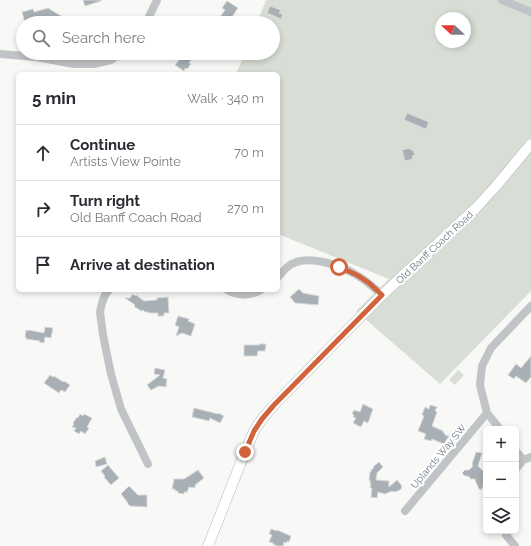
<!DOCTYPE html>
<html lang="en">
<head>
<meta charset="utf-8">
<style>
	body { margin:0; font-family:Raleway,sans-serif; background:#f2f2f3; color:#2b2b33 }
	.controls { position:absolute; right:12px; bottom:12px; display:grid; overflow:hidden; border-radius:6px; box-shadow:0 2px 6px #0003 }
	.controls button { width:36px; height:36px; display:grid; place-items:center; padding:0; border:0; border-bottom:1px solid #e1e1e2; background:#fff; color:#2b2b33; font:20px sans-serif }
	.compass { position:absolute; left:435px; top:12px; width:36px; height:36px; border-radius:50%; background:#fff; box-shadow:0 2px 6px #0003; rotate:292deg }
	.stop { position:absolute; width:12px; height:12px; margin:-9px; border:3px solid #d2643d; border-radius:50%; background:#fff }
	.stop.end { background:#d2643d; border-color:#fff; box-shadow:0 1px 4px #0008 }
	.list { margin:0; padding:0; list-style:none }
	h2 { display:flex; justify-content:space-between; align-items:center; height:52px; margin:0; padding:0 16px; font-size:17px }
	h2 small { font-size:13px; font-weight:400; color:#7c7c81 }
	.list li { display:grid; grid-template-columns:26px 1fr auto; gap:12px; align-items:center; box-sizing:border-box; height:56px; padding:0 16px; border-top:1px solid #e1e1e2 }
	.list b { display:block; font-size:15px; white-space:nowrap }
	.list p { margin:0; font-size:13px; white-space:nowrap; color:#7c7c81 }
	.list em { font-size:13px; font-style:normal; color:#7c7c81 }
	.icon { flex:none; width:22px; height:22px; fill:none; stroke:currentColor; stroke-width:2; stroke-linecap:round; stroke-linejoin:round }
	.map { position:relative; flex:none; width:531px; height:546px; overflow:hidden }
	.search { position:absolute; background:#fff; box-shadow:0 2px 6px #0003; left:16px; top:16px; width:264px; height:44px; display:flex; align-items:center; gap:10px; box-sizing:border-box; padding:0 14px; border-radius:22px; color:#7c7c81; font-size:15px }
	.panel { position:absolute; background:#fff; box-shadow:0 2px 6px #0003; left:16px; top:72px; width:264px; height:220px; border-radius:6px }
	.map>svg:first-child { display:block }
	.green { fill:#d8ddd6; fill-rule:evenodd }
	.building { fill:#a8afb5; stroke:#dadad9 }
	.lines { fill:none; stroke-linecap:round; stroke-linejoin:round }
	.major-casing { stroke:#b4b8bb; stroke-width:11 }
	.minor { stroke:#c0c4c7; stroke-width:8 }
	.major { stroke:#fff; stroke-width:10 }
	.route { stroke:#d2643d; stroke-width:5 }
	.labels { text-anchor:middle; stroke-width:4; stroke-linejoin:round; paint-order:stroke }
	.street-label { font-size:10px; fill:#6b7884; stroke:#fff }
</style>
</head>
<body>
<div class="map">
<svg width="531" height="546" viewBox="0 0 531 546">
	<rect width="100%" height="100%" fill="#f8f8f6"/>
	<path class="green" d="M266 0H531V291L440 384 356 311 389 279 278 234V74H236L245 53H273V23H257ZM441 18H465V42H441Z
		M458 370 464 375 455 385 449 380Z"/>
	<path class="building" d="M83 0H101V1L85 6Z
		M227 1 238 8 228 23H216L225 10 222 8Z
		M270 6 281 10 279 13 283 14 281 19 267 13Z
		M48 8 66 19 64 23H43V20L31 23H25L22 12 33 9 34 12Z
		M177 53 181 55 183 53H191V54L193 56 189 63 191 64 187 69 185 68 184 71 175 65 179 60 174 57Z
		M407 113 429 122 426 129 404 120Z
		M410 148 411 150H413L415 155 412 156 413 159 405 161 402 150Z
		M299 289 303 293 319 296 318 305 295 303 290 297Z
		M133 294 135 296 136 295 144 301 157 300V298L168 297 169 313H164V315L163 316H158V313H149L148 312H145L143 310 141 311 137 308H136L134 306 135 305 125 298H130Z
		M178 316 189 319 188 321 195 324 191 336 182 333 176 336 179 327 175 325Z
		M45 327 53 328 51 338 45 337 44 343 39 342 40 341 26 339 27 338 25 337 26 330 28 331V330L44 333Z
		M259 344H266L265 351H258L257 356H244V345H259Z
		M531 356V377L526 383 516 376 514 379 508 375 516 364 521 368Z
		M155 368 165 370 163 378 167 379 166 387 159 386 151 390 147 385 160 375 154 374Z
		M50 375 53 377 54 376 63 382 64 381 70 385 65 392 61 390 59 393 44 383Z
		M363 404 373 409 368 423 364 421 361 427 353 423 356 418 353 417 354 415 352 414 354 410 360 412Z
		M430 405 437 407 435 411 437 412 432 426 443 431V432L445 434V435L449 436 444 444 432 439 431 441 424 439 426 434 418 431 424 416 422 415 425 407 429 409Z
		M194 408 218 414V413L224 416 220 423 210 418 209 421 192 417Z
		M80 414 83 416 84 414 92 418 87 427 89 428 85 434 81 431 79 434 74 431 76 428 72 427 74 424 73 423 77 417 78 418Z
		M476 452 482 453 478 466 486 474V484H483V487L481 490 478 488V486L476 483 475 479H471L468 476H465L462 473 465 470H469L473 466 472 464Z
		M105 457 107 464 96 467 95 461Z
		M379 462 383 467 377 473 376 480 389 481V487L397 480 402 486 401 489 398 491 393 492 392 491 385 494 378 492 377 498 371 497 372 488H370L371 483H370V480H369L370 472H371V470L374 468 373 467Z
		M108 465 119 478 111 485 104 477 105 476 101 471Z
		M198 470 204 478 195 485V488L189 487 187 492H184V494L178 493V491H175V489H172L174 479H184Z
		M129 486 138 495H147V507L130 506 128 504V503L121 494Z
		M271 529 277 531V530L291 536 289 542 287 541 286 543 284 542 283 546H277L273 544V543L269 542 272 535 269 534Z"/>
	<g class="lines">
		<g class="major-casing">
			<path id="major" d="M208 546 245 452 254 431 262 419 274 405 382 295 476 208 496 186 531 144"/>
		</g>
		<path class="minor" d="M502 0 531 12
			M146 23 157 0
			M0 54 36 57 74 64H94L111 60 121 53
			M278 277C283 272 287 265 294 263 311 255 343 266 358 276 367 281 374 288 382 295
			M109 290 105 295 102 303 100 312 103 335 111 374 121 409 148 464
			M227 290C238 296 250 296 261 290
			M500 429 487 413 480 385 482 366 491 348 531 306
			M516 451 523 460
			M516 469 523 460 531 457
			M405 511 487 413
			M505 531 506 535 515 546"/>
		<use href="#major" class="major"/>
	</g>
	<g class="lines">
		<path class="route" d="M245 452 254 431 262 419 274 405 382 295 369 283 357 275 339 267"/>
	</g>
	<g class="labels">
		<g class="street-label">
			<text transform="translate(434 247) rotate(-43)" y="4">Old Banff Coach Road</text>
			<text transform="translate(438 456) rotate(-50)" y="4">Uplands Way SW</text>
		</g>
	</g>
</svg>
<div class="controls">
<button>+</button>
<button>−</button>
<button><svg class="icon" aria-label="layers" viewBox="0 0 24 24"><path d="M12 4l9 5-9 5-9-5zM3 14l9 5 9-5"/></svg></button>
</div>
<svg class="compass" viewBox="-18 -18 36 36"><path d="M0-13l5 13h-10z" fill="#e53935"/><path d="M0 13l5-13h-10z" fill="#7c7c81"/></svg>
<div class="stop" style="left:339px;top:267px"></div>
<div class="stop end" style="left:245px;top:452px"></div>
<div class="search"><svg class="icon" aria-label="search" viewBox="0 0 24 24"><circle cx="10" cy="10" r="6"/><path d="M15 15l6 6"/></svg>Search here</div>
<section class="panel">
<h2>5 min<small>Walk · 340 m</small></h2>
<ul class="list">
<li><svg class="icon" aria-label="ahead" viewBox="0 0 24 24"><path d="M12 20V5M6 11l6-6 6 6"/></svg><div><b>Continue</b><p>Artists View Pointe</p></div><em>70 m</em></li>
<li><svg class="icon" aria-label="right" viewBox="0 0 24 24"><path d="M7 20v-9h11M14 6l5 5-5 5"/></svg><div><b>Turn right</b><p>Old Banff Coach Road</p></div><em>270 m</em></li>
<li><svg class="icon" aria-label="arrive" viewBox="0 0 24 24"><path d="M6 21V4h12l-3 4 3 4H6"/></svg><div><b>Arrive at destination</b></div></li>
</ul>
</section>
</div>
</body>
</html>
